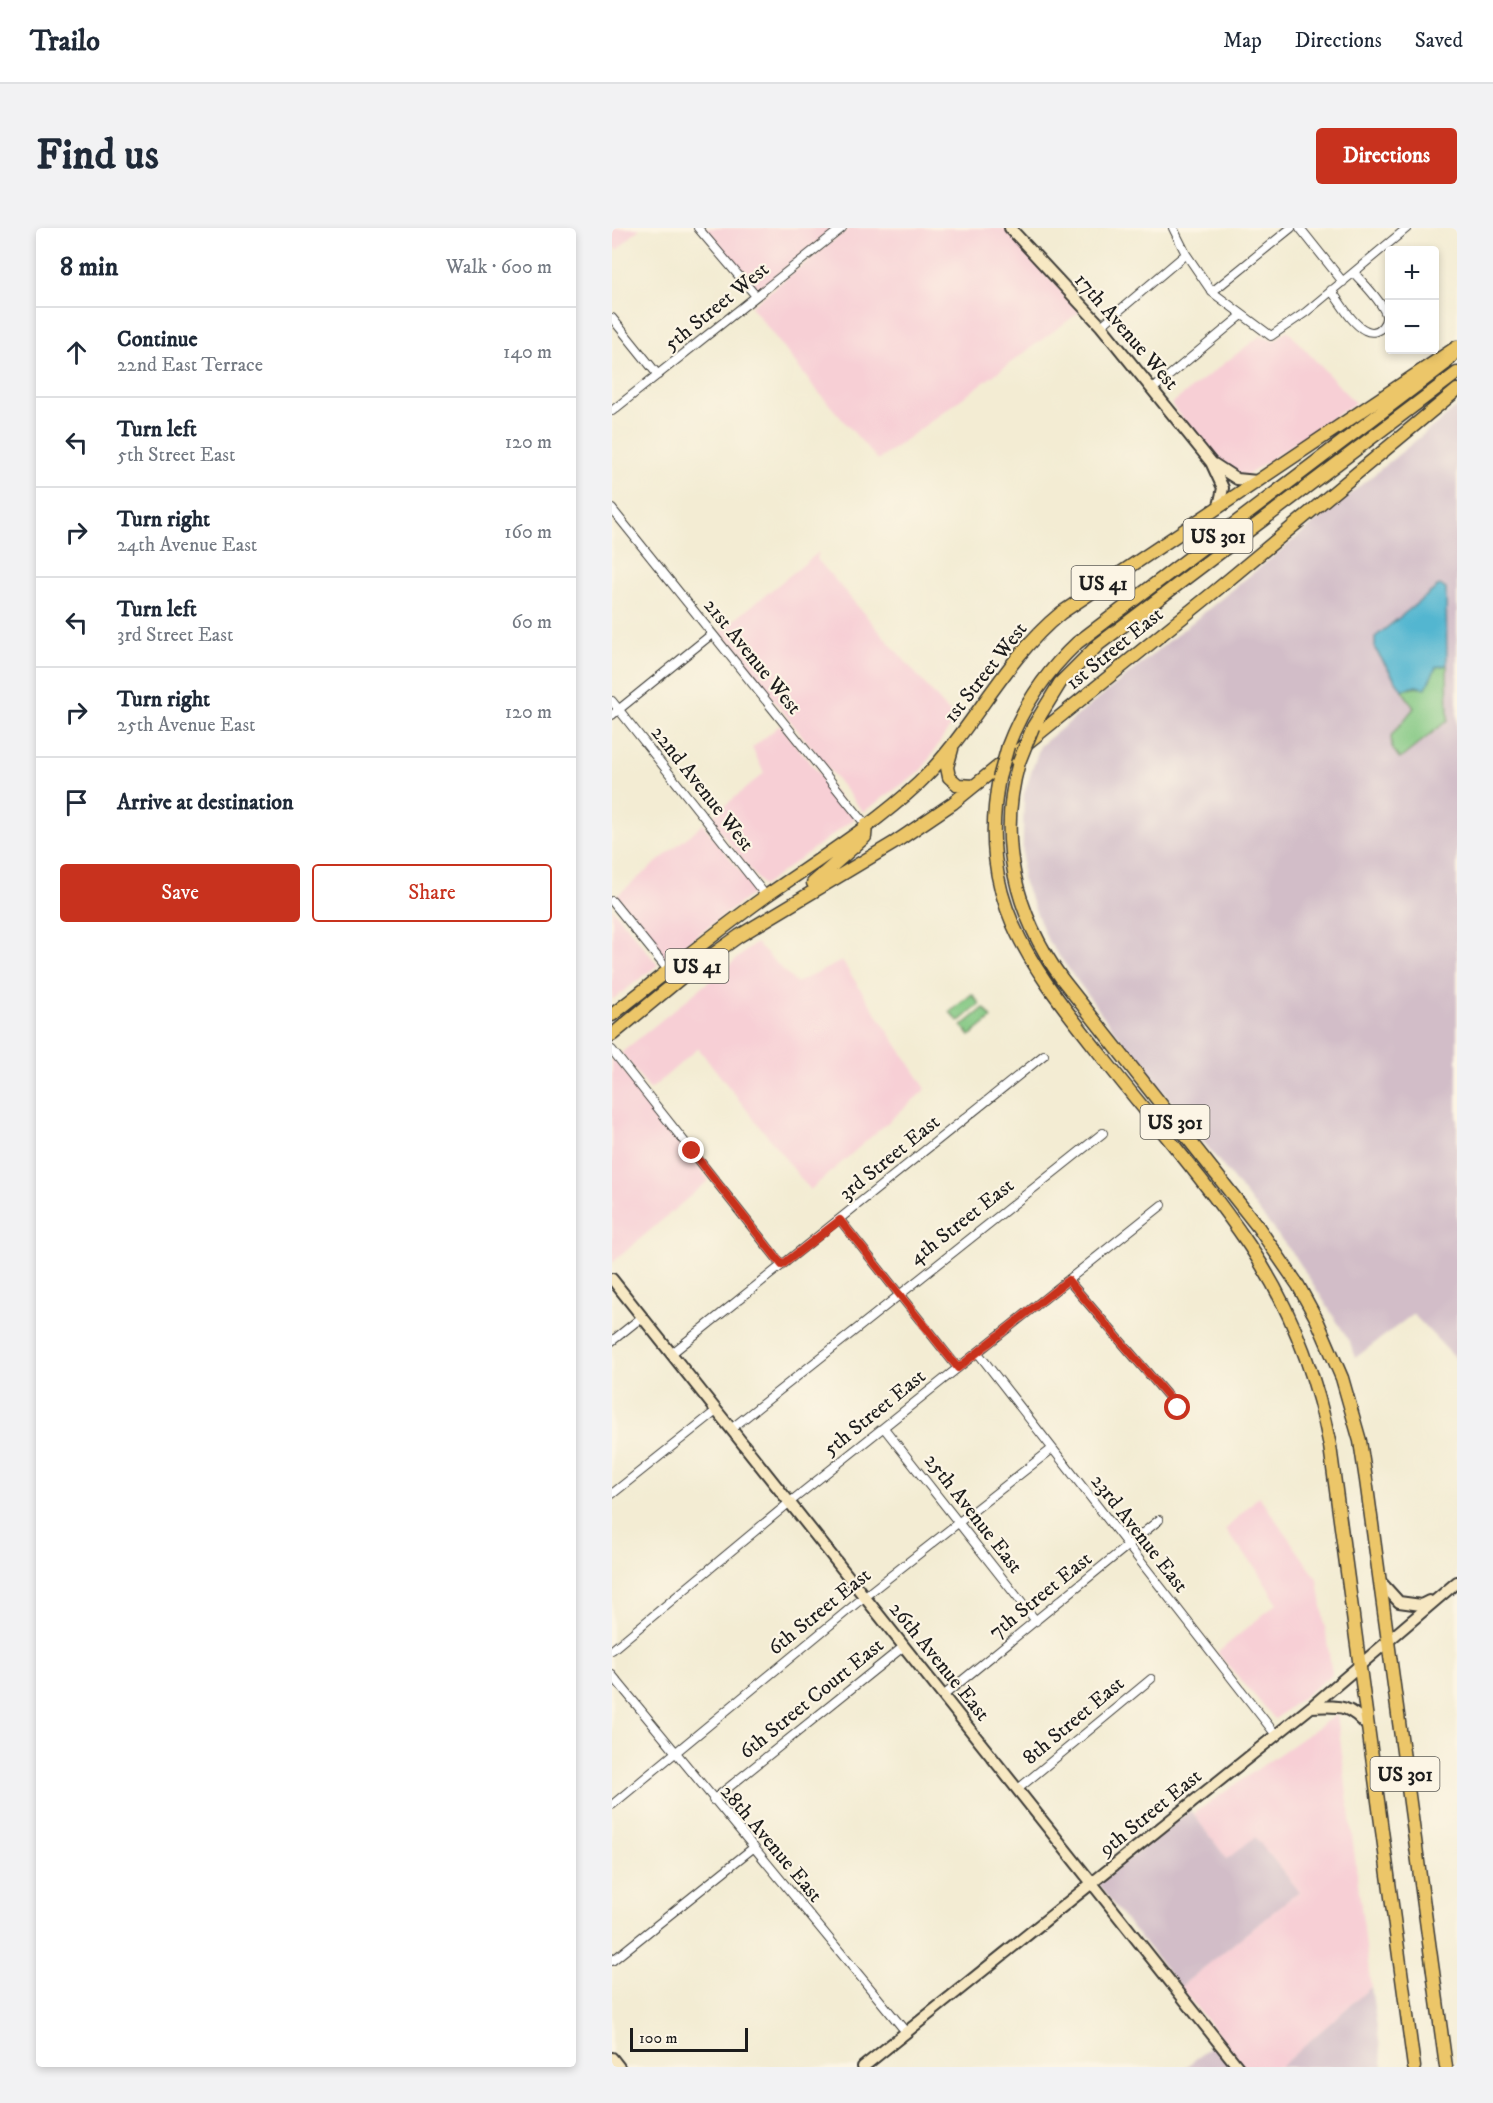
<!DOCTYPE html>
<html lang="en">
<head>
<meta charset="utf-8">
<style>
	body { margin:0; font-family:"IM FELL DW Pica",serif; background:#f2f2f3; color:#1f2937 }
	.controls { position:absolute; right:18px; top:18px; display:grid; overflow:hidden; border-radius:6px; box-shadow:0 3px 9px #0003 }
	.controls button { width:54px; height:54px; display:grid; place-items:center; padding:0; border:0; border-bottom:2px solid #e0e1e3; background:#fff; color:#1f2937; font:30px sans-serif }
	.scale { position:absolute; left:18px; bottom:15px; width:118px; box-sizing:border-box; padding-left:6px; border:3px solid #1c1c1c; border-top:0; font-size:16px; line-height:21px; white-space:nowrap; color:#1c1c1c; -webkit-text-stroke:4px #fcf5e5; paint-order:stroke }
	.stop { position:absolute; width:18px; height:18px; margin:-14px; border:4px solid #c8321e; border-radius:50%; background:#fff }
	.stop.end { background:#c8321e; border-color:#fff; box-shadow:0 2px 6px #0008 }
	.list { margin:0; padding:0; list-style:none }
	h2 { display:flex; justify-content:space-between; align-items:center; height:78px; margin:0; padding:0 24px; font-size:26px }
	h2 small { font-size:20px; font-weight:400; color:#747a83 }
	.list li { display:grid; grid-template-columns:39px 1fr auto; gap:18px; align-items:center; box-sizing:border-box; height:90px; padding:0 24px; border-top:2px solid #e0e1e3 }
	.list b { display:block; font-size:22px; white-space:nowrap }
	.list p { margin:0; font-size:20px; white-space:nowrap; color:#747a83 }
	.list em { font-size:20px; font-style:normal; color:#747a83 }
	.actions { display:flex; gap:12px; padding:18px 24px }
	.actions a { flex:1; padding:14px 0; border:2px solid #c8321e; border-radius:6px; text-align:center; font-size:21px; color:#c8321e }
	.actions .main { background:#c8321e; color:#fff }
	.icon { flex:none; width:33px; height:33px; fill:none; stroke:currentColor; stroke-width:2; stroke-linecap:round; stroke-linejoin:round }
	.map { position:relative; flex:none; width:845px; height:1839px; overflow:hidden; border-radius:6px }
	header { display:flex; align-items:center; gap:36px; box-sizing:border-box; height:84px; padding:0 30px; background:#fff; border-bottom:2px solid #e0e1e3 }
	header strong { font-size:28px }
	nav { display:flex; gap:33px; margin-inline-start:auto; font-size:21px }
	.intro { display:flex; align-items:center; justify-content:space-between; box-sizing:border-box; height:144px; padding:0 36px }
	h1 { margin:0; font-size:42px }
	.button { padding:15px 27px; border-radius:6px; background:#c8321e; color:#fff; font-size:21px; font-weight:700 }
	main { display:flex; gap:36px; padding:0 36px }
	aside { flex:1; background:#fff; border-radius:6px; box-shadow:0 3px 9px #0003 }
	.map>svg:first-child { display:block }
	.built { fill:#f7cfd5 }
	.industrial { fill:#d2bdc8; fill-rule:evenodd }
	.green { fill:#82c782; stroke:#4f724f; stroke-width:1.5 }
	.water { fill:#52b6d0; stroke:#376976; stroke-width:1.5 }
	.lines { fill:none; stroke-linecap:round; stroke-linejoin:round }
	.street-casing { stroke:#3c3b37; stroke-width:10 }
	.secondary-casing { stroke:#3c3b37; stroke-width:14 }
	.primary-casing { stroke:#3c3b37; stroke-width:15 }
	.street { stroke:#fff; stroke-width:8 }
	.secondary { stroke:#f7e8c3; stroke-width:10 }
	.primary { stroke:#ecc669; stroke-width:12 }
	.primary-bridge-casing { stroke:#3c3b37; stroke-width:15; stroke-linecap:butt }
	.primary-bridge { stroke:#ecc669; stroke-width:12 }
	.route { stroke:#c8321e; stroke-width:8 }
	.labels { text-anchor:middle; stroke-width:4.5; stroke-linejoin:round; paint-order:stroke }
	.shield { fill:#fcf5e5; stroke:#5f5d58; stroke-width:1.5 }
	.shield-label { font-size:20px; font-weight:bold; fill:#1c1c1c }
	.street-label { font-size:21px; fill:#1c1c1c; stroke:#fcf5e5 }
</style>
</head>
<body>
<header>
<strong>Trailo</strong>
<nav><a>Map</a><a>Directions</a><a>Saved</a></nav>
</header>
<div class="intro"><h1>Find us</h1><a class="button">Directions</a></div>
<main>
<aside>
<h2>8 min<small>Walk · 600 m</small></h2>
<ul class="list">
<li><svg class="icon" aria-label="ahead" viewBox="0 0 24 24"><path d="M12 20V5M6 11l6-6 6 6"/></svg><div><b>Continue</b><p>22nd East Terrace</p></div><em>140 m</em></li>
<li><svg class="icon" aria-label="left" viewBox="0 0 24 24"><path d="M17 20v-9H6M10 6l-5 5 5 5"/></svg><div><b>Turn left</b><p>5th Street East</p></div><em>120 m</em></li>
<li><svg class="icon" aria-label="right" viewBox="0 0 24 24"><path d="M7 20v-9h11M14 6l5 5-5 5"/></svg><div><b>Turn right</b><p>24th Avenue East</p></div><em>160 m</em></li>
<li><svg class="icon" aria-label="left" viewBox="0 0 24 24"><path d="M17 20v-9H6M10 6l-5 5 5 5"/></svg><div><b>Turn left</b><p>3rd Street East</p></div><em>60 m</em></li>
<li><svg class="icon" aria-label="right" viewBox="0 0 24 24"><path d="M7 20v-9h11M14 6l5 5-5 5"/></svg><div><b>Turn right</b><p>25th Avenue East</p></div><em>120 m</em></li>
<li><svg class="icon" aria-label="arrive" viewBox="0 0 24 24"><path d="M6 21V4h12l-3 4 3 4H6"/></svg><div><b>Arrive at destination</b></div></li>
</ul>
<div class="actions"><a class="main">Save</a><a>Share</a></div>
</aside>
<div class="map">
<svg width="845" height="1839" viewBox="0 0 845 1839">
	<rect width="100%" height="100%" fill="#fcf5e5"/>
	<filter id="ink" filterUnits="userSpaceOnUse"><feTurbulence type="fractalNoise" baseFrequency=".0167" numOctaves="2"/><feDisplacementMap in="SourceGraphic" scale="12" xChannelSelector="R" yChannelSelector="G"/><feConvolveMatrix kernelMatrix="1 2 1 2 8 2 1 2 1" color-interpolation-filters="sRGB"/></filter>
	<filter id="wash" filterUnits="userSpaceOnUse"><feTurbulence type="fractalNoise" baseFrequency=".008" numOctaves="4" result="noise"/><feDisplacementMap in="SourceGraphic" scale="24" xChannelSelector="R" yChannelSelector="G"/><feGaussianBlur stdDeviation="1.35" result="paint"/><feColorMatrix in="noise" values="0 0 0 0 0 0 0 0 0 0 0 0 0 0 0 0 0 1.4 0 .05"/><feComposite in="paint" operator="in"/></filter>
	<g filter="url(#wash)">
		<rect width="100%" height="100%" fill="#f3ecd3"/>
		<path class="built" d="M0 0H28L5 22 0 17Z
			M92 0H224L145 62Z
			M237 0H392L469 83 266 232 201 158 139 78Z
			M675 102 743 175 631 250 603 231 559 176 648 108 662 113Z
			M207 324 205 331 343 491 309 543 251 584 107 404Z
			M168 497 243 590 151 658 98 590 152 545 140 520Z
			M91 596 144 663 53 732 3 669Z
			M0 680 46 737 0 772Z
			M144 715 184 755 230 733 314 861 198 962 86 820 38 862 9 825Z
			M2 830 97 952 0 1035V832Z
			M647 1268 706 1352 720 1446 663 1491 605 1425 665 1375 643 1339 613 1302Z
			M725 1486 759 1759 668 1839H632L568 1759 687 1663 643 1610 615 1631 581 1586Z"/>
		<path class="industrial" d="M845 179V1132L801 1086 743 1130 738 1114 685 1031 495 793 436 713 410 650 412 566 428 518ZM834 361 836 492 779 508 802 480 763 409Z
			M578 1582 615 1631 643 1609 687 1663 568 1759 485 1656Z
			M759 1759 771 1839H668Z
			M602 1816 620 1839H574Z"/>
		<path class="green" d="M835 437 836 492 788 531 780 520 779 508 802 480 790 462 811 458 824 439Z
			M360 766 368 776 347 794 338 784Z
			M372 780 380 790 358 808 350 798Z"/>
		<path class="water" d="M828 357 834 361 835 437 824 439 814 460 803 458 790 462 763 421V409Z"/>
	</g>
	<g filter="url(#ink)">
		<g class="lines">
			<g class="street-casing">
				<path id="street" d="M86 0 144 68
					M561 0 574 26 600 64 659 108 694 84 795 0
					M688 0 731 54
					M719 62C728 74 740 96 753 102 766 109 779 94 772 82 765 68 752 56 742 45
					M600 64 679 0
					M0 90 46 147
					M489 98 574 26
					M541 161 629 88
					M0 183 230 0
					M0 281 254 597
					M0 473 154 668
					M0 487 100 406
					M0 673 56 742
					M0 822 170 1037
					M228 992 346 1140
					M456 1052 566 1180
					M0 1113 30 1089
					M366 1125 664 1507
					M59 1126 432 827
					M272 1200 424 1393
					M119 1201 491 905
					M0 1266 104 1183
					M0 1422 178 1274 550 977
					M0 1447 294 1804
					M331 1468 547 1292
					M406 1561 539 1451
					M101 1572 291 1419
					M0 1577 252 1369 440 1221
					M0 1733 141 1620"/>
			</g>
			<g class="secondary-casing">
				<path id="secondary" d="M398 0 489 98 599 234 611 260 607 278
					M602 236 625 251 645 253
					M0 1051 626 1839
					M768 1353 787 1374 809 1377 817 1373
					M699 1479C728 1478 737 1476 756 1499
					M0 1830 7 1839
					M251 1839 699 1479 845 1354"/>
			</g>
			<g class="primary-casing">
				<path id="primary" d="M421 499 448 455 487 416 845 145
					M396 518C411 478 434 444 465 415L833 136 844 123
					M340 521 335 539 337 549 346 557 362 558
					M407 534C385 612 403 686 450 751L646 999 686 1057 705 1092 730 1150 748 1213 754 1252 834 1839
					M387 550C364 675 420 739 492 831 540 892 593 952 637 1017 678 1078 704 1146 718 1218L802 1839
					M201 655 253 609 254 597
					M0 787C51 747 101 706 154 668 206 632 261 598 307 555 361 503 391 432 449 385L845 119
					M0 807 75 745 127 708 282 615 341 575 602 364 845 162"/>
			</g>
			<use href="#street" class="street"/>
			<use href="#secondary" class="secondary"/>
			<use href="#primary" class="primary"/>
			<g class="primary-bridge-casing">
				<path id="primary-bridge" d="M407 534 421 499
					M387 550 396 518"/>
			</g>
			<use href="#primary-bridge" class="primary-bridge"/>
		</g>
	</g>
	<g class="lines" filter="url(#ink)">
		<path class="route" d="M80 923 170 1037 228 992 346 1140 456 1052 566 1180"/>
	</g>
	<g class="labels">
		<g class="shield">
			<rect x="571.5" y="291" width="69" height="34" rx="4.5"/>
			<rect x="459.5" y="338" width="63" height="34" rx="4.5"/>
			<rect x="53.5" y="721" width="63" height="34" rx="4.5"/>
			<rect x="528.5" y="877" width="69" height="34" rx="4.5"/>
			<rect x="758.5" y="1529" width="69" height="34" rx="4.5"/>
		</g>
		<g class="shield-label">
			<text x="606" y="315">US 301</text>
			<text x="491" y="362">US 41</text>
			<text x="85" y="745">US 41</text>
			<text x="563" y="901">US 301</text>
			<text x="793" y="1553">US 301</text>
		</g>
		<g class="street-label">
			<text transform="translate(104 78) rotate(-39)" y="7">5th Street West</text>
			<text transform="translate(515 103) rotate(49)" y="7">17th Avenue West</text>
			<text transform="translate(502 420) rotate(-39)" y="7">1st Street East</text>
			<text transform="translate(141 428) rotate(51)" y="7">21st Avenue West</text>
			<text transform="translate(373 444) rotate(-52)" y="7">1st Street West</text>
			<text transform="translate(91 560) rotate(52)" y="7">22nd Avenue West</text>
			<text transform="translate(277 929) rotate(-39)" y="7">3rd Street East</text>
			<text transform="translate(349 993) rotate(-38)" y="7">4th Street East</text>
			<text transform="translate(262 1184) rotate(-39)" y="7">5th Street East</text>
			<text transform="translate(362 1285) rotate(52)" y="7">25th Avenue East</text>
			<text transform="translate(528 1305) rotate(52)" y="7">23rd Avenue East</text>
			<text transform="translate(428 1367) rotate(-39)" y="7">7th Street East</text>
			<text transform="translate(207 1383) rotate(-39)" y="7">6th Street East</text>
			<text transform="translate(328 1433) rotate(51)" y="7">26th Avenue East</text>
			<text transform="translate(199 1470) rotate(-39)" y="7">6th Street Court East</text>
			<text transform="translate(461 1492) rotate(-40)" y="7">8th Street East</text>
			<text transform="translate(538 1584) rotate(-39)" y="7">9th Street East</text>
			<text transform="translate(160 1615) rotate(50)" y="7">28th Avenue East</text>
		</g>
	</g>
</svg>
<div class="controls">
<button>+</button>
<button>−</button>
</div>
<div class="scale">100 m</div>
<div class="stop" style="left:566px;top:1180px"></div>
<div class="stop end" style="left:80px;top:923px"></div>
</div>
</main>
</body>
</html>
